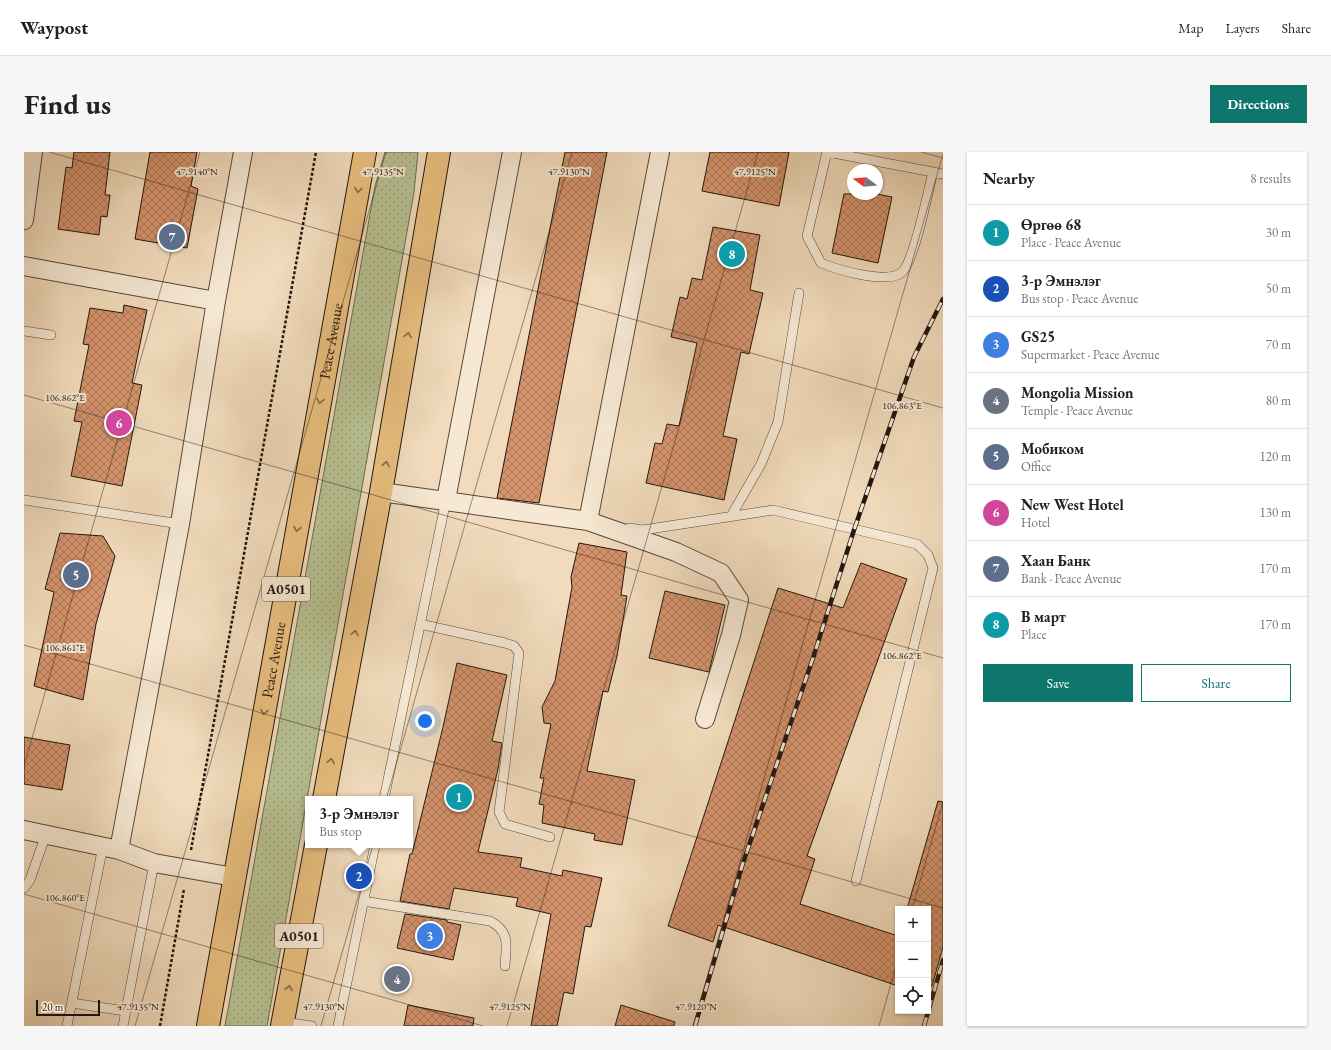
<!DOCTYPE html>
<html lang="en">
<head>
<meta charset="utf-8">
<style>
	body { margin:0; font-family:"EB Garamond",serif; background:#f6f6f6; color:#222 }
	.controls { position:absolute; right:12px; bottom:12px; display:grid; overflow:hidden; border-radius:0px; box-shadow:0 1px 3px #0004 }
	.controls button { width:36px; height:36px; display:grid; place-items:center; padding:0; border:0; border-bottom:1px solid #e0e0e0; background:#fff; color:#222; font:20px sans-serif }
	.compass { position:absolute; left:823px; top:12px; width:36px; height:36px; border-radius:50%; background:#fff; box-shadow:0 1px 3px #0004; rotate:286deg }
	.scale { position:absolute; left:12px; bottom:10px; width:64px; box-sizing:border-box; padding-left:4px; border:2px solid #22160f; border-top:0; font-size:11px; line-height:14px; white-space:nowrap; color:#22160f; -webkit-text-stroke:3px #f6e8d3; paint-order:stroke }
	.you { position:absolute; left:401px; top:569px; width:14px; height:14px; margin:-10px; border:3px solid #fff; border-radius:50%; background:#1a73e8; box-shadow:0 0 0 6px #1a73e833 }
	.badge { display:grid; place-items:center; width:26px; height:26px; border-radius:50%; background:#0f766e; color:#fff; font-size:13px; font-weight:700 }
	.pin { position:absolute; translate:-50% -50%; border:2px solid #fff; box-shadow:0 1px 4px #0006 }
	.popup { position:absolute; left:281px; top:644px; width:108px; height:52px; box-sizing:border-box; display:grid; place-content:center; border-radius:0px; background:#fff; filter:drop-shadow(0 1px 3px #0005); font-size:13px; white-space:nowrap; color:#767676 }
	.popup b { font-size:15px; color:#222 }
	.popup::after { content:''; position:absolute; left:50%; top:100%; margin-left:-8px; border:8px solid transparent; border-top-color:#fff }
	.list { margin:0; padding:0; list-style:none }
	h2 { display:flex; justify-content:space-between; align-items:center; height:52px; margin:0; padding:0 16px; font-size:17px }
	h2 small { font-size:13px; font-weight:400; color:#767676 }
	.list li { display:grid; grid-template-columns:26px 1fr auto; gap:12px; align-items:center; box-sizing:border-box; height:56px; padding:0 16px; border-top:1px solid #e0e0e0 }
	.list b { display:block; font-size:15px; white-space:nowrap }
	.list p { margin:0; font-size:13px; white-space:nowrap; color:#767676 }
	.list em { font-size:13px; font-style:normal; color:#767676 }
	.actions { display:flex; gap:8px; padding:12px 16px }
	.actions a { flex:1; padding:9px 0; border:1px solid #0f766e; border-radius:0px; text-align:center; font-size:14px; color:#0f766e }
	.actions .main { background:#0f766e; color:#fff }
	.icon { flex:none; width:22px; height:22px; fill:none; stroke:currentColor; stroke-width:2; stroke-linecap:round; stroke-linejoin:round }
	.map { position:relative; flex:none; width:919px; height:874px; overflow:hidden; border-radius:0px }
	header { display:flex; align-items:center; gap:24px; box-sizing:border-box; height:56px; padding:0 20px; background:#fff; border-bottom:1px solid #e0e0e0 }
	header strong { font-size:19px }
	nav { display:flex; gap:22px; margin-inline-start:auto; font-size:14px }
	.intro { display:flex; align-items:center; justify-content:space-between; box-sizing:border-box; height:96px; padding:0 24px }
	h1 { margin:0; font-size:28px }
	.button { padding:10px 18px; border-radius:0px; background:#0f766e; color:#fff; font-size:14px; font-weight:700 }
	main { display:flex; gap:24px; padding:0 24px }
	aside { flex:1; background:#fff; border-radius:0px; box-shadow:0 1px 3px #0004 }
	.map>svg:first-child { display:block }
	.grass { fill:url(#grass-dots); stroke:#6c6c50 }
	.building { fill:url(#building-cross-hatch); stroke:#22160f }
	.lines { fill:none; stroke-linecap:round; stroke-linejoin:round }
	.service-casing { stroke:#56473a; stroke-width:10 }
	.minor-casing { stroke:#56473a; stroke-width:20 }
	.trunk-casing { stroke:#22160f; stroke-width:24 }
	.path { stroke:#22160f; stroke-width:2.5; stroke-dasharray:3 2; stroke-linecap:butt }
	.service { stroke:#f6e8d3; stroke-width:9 }
	.minor { stroke:#f6e8d3; stroke-width:18 }
	.trunk { stroke:#e8be7e; stroke-width:22 }
	.rail-casing { stroke:#22160f; stroke-width:4.5 }
	.rail { stroke:#f6e8d3; stroke-width:3; stroke-dasharray:9; stroke-linecap:butt }
	.oneway { stroke:#856a46 }
	.ticks { fill:none; stroke:#22160f; stroke-width:1; stroke-opacity:0.45 }
	.labels { text-anchor:middle; stroke-width:4; stroke-linejoin:round; paint-order:stroke }
	.shield { fill:#f6e8d3; stroke:#62554a; stroke-width:1 }
	.shield-label { font-size:14px; font-weight:bold; fill:#22160f }
	.street-label { font-size:15px; fill:#22160f; stroke:#f6e8d3 }
	.ticks-label { font-size:10px; text-anchor:middle; fill:#22160f; stroke:#f6e8d3; stroke-width:4; stroke-linejoin:round; paint-order:stroke }
</style>
</head>
<body>
<header>
<strong>Waypost</strong>
<nav><a>Map</a><a>Layers</a><a>Share</a></nav>
</header>
<div class="intro"><h1>Find us</h1><a class="button">Directions</a></div>
<main>
<div class="map">
<svg width="919" height="874" viewBox="0 0 919 874">
	<defs>
		<pattern id="grass-dots" width="8" height="8" patternUnits="userSpaceOnUse"><rect width="8" height="8" fill="#b7c192"/><path d="M2 2h.1M6 6h.1" fill="none" stroke="#9da57d" stroke-width="1.8" stroke-linecap="round"/></pattern>
		<pattern id="building-cross-hatch" width="8" height="8" patternUnits="userSpaceOnUse"><rect width="8" height="8" fill="#d4936c"/><path d="M0 0l8 8M0 8l8-8" fill="none" stroke="#ac7757"/></pattern>
	</defs>
	<rect width="100%" height="100%" fill="#f1dbbc"/>
	<filter id="stains"><feTurbulence type="fractalNoise" baseFrequency=".005" numOctaves="4"/><feColorMatrix values="0 0 0 0 .2 0 0 0 0 .09 0 0 0 0 .02 0 0 0 .5 -.17"/></filter>
	<radialGradient id="worn" r=".72"><stop offset=".6" stop-color="#630" stop-opacity="0"/><stop offset="1" stop-color="#630" stop-opacity=".3"/></radialGradient>
	<path class="grass" d="M361 0H394L390 40 243 874H201L351 34Z"/>
	<path class="building" d="M50 0H86L81 43H86L83 65 77 64 75 83 34 77 42 15 48 16Z
		M126 0H173L167 34 174 37 163 96 111 87Z
		M541 0H583L515 351 473 346Z
		M686 0H765L755 54 678 39Z
		M820 42H853L868 45 854 111 808 101Z
		M689 75 736 83 726 138 739 141 725 202 717 200 699 284 713 287 700 348 622 331 631 291 638 292 643 272 655 274 673 191 647 185 656 145 663 147 668 126 678 128Z
		M100 153 123 158 108 231 118 233 98 334 47 324 58 270 50 269 65 193 59 192 66 156 99 161Z
		M36 381 79 384 91 404 72 472 59 548 10 534 30 440 21 437Z
		M555 391 603 400 597 443 603 444 593 504 584 540 579 539 563 619 611 628 598 693 570 688 571 682 518 671 520 653 515 652 520 626H516L527 572 520 571 518 555 531 529 548 435 547 425Z
		M837 411 883 427 783 704 791 707 776 752 874 784V834L694 773 689 790 644 774 754 436 819 456Z
		M641 439 701 453 685 520 625 506Z
		M433 511 483 523 468 589 478 591 474 617 454 700 498 706 496 715 538 724 539 718 578 726 567 775 561 774 549 842 540 840 533 874H507L527 762 492 754 494 746 430 736 425 757 376 749 386 702H388L419 575Z
		M0 585 46 593 38 638 0 632Z
		M914 649 919 650V795L908 834 904 833V757H883Z
		M381 762 423 768V770L437 773 429 808 373 796Z
		M384 853 450 866 449 874H380Z
		M597 853 651 870 650 874H591Z"/>
	<g class="lines">
		<g class="service-casing">
			<path id="service" d="M803 0 783 84 797 111C814 118 862 132 877 121 890 112 904 39 909 20L804 0
				M909 20 919 22
				M0 179 27 183
				M0 348 156 372
				M707 364 737 312 754 270 775 141
				M605 376 619 378 749 358 893 392 904 403 909 416 832 729
				M396 472 481 491 490 494 495 501 475 660 481 672 526 685
				M360 647 422 348
				M0 736 6 728 22 682
				M339 749 466 769C487 780 482 794 481 814
				M48 851 101 859
				M259 870 288 874
				M43 874 79 694
				M99 874 130 711
				M314 874 351 693"/>
		</g>
		<g class="minor-casing">
			<path id="minor" d="M0 68 9 0
				M0 114 192 149
				M357 340 564 369 652 400 697 421 715 448 707 483 681 567
				M422 348 488 0
				M564 369 636 0
				M0 678 95 698 130 711 210 725
				M95 698 156 372 192 149 219 0"/>
		</g>
		<g class="trunk-casing">
			<g id="trunk">
				<path d="M300 647 357 340 415 0"/>
				<path id="s1" d="M184 874 341 0"/>
				<path d="M258 874 292 693"/>
			</g>
		</g>
		<path class="path" d="M167 698 292 0
			M136 874 160 737"/>
		<use href="#service" class="service"/>
		<use href="#minor" class="minor"/>
		<use href="#trunk" class="trunk"/>
		<g class="rail-casing">
			<path id="rail" d="M671 874 718 714 789 506 830 378 890 205 919 147
				M900 874 919 808"/>
		</g>
		<use href="#rail" class="rail"/>
	</g>
	<defs><path id="oneway-chevron" d="M-2-3.5L2.5 0L-2 3.5" fill="none" stroke-width="1.6" stroke-linecap="round" stroke-linejoin="round"/></defs>
	<g class="oneway">
		<use href="#oneway-chevron" transform="translate(334 38) rotate(100)"/>
		<use href="#oneway-chevron" transform="translate(384 183) rotate(-80)"/>
		<use href="#oneway-chevron" transform="translate(296 249) rotate(100)"/>
		<use href="#oneway-chevron" transform="translate(362 312) rotate(-80)"/>
		<use href="#oneway-chevron" transform="translate(273 377) rotate(100)"/>
		<use href="#oneway-chevron" transform="translate(331 481) rotate(-80)"/>
		<use href="#oneway-chevron" transform="translate(240 560) rotate(100)"/>
		<use href="#oneway-chevron" transform="translate(307 609) rotate(-80)"/>
		<use href="#oneway-chevron" transform="translate(265 836) rotate(-80)"/>
	</g>
	<path class="ticks" d="M25 0 919 256M897 0 919 6M0 243 919 506M0 493 919 756M0 614 176 0M0 742 459 874M888 757 919 650M111 874 362 0M297 874 548 0M483 874 734 0M669 874 919 2M855 874 874 807"/>
	<g class="labels">
		<g class="shield">
			<rect x="238" y="425" width="48" height="24" rx="3"/>
			<rect x="251" y="772" width="48" height="24" rx="3"/>
		</g>
		<g class="shield-label">
			<text x="262" y="442">A0501</text>
			<text x="275" y="789">A0501</text>
		</g>
		<g class="street-label">
			<text dy="5" stroke="none"><textPath href="#s1" startOffset="696">Peace Avenue</textPath></text>
			<text dy="5" stroke="none"><textPath href="#s1" startOffset="372">Peace Avenue</textPath></text>
		</g>
	</g>
	<g class="ticks-label">
		<text x="173" y="23">47.9140°N</text>
		<text x="359" y="23">47.9135°N</text>
		<text x="545" y="23">47.9130°N</text>
		<text x="731" y="23">47.9125°N</text>
		<text x="41" y="249">106.862°E</text>
		<text x="878" y="257">106.863°E</text>
		<text x="41" y="499">106.861°E</text>
		<text x="878" y="507">106.862°E</text>
		<text x="41" y="749">106.860°E</text>
		<text x="114" y="858">47.9135°N</text>
		<text x="300" y="858">47.9130°N</text>
		<text x="486" y="858">47.9125°N</text>
		<text x="672" y="858">47.9120°N</text>
	</g>
	<rect width="100%" height="100%" filter="url(#stains)"/>
	<rect width="100%" height="100%" fill="url(#worn)"/>
</svg>
<div class="controls">
<button>+</button>
<button>−</button>
<button><svg class="icon" aria-label="locate" viewBox="0 0 24 24"><circle cx="12" cy="12" r="6"/><path d="M12 2v4M12 18v4M2 12h4M18 12h4"/></svg></button>
</div>
<svg class="compass" viewBox="-18 -18 36 36"><path d="M0-13l5 13h-10z" fill="#e53935"/><path d="M0 13l5-13h-10z" fill="#767676"/></svg>
<div class="scale">20 m</div>
<div class="you"></div>
<div class="pin badge" style="left:435px;top:645px;background:#0f9aa8">1</div>
<div class="pin badge" style="left:335px;top:724px;background:#1a4fb4">2</div>
<div class="popup"><b>3-р Эмнэлэг</b>Bus stop</div>
<div class="pin badge" style="left:406px;top:784px;background:#3f7fe0">3</div>
<div class="pin badge" style="left:373px;top:827px;background:#6b7280">4</div>
<div class="pin badge" style="left:52px;top:423px;background:#5c6f8a">5</div>
<div class="pin badge" style="left:95px;top:271px;background:#d1479c">6</div>
<div class="pin badge" style="left:148px;top:85px;background:#5c6f8a">7</div>
<div class="pin badge" style="left:708px;top:102px;background:#0f9aa8">8</div>
</div>
<aside>
<h2>Nearby<small>8 results</small></h2>
<ul class="list">
<li><span class="badge" style="background:#0f9aa8">1</span><div><b>Өргөө 68</b><p>Place · Peace Avenue</p></div><em>30 m</em></li>
<li><span class="badge" style="background:#1a4fb4">2</span><div><b>3-р Эмнэлэг</b><p>Bus stop · Peace Avenue</p></div><em>50 m</em></li>
<li><span class="badge" style="background:#3f7fe0">3</span><div><b>GS25</b><p>Supermarket · Peace Avenue</p></div><em>70 m</em></li>
<li><span class="badge" style="background:#6b7280">4</span><div><b>Mongolia Mission</b><p>Temple · Peace Avenue</p></div><em>80 m</em></li>
<li><span class="badge" style="background:#5c6f8a">5</span><div><b>Мобиком</b><p>Office</p></div><em>120 m</em></li>
<li><span class="badge" style="background:#d1479c">6</span><div><b>New West Hotel</b><p>Hotel</p></div><em>130 m</em></li>
<li><span class="badge" style="background:#5c6f8a">7</span><div><b>Хаан Банк</b><p>Bank · Peace Avenue</p></div><em>170 m</em></li>
<li><span class="badge" style="background:#0f9aa8">8</span><div><b>В март</b><p>Place</p></div><em>170 m</em></li>
</ul>
<div class="actions"><a class="main">Save</a><a>Share</a></div>
</aside>
</main>
</body>
</html>
